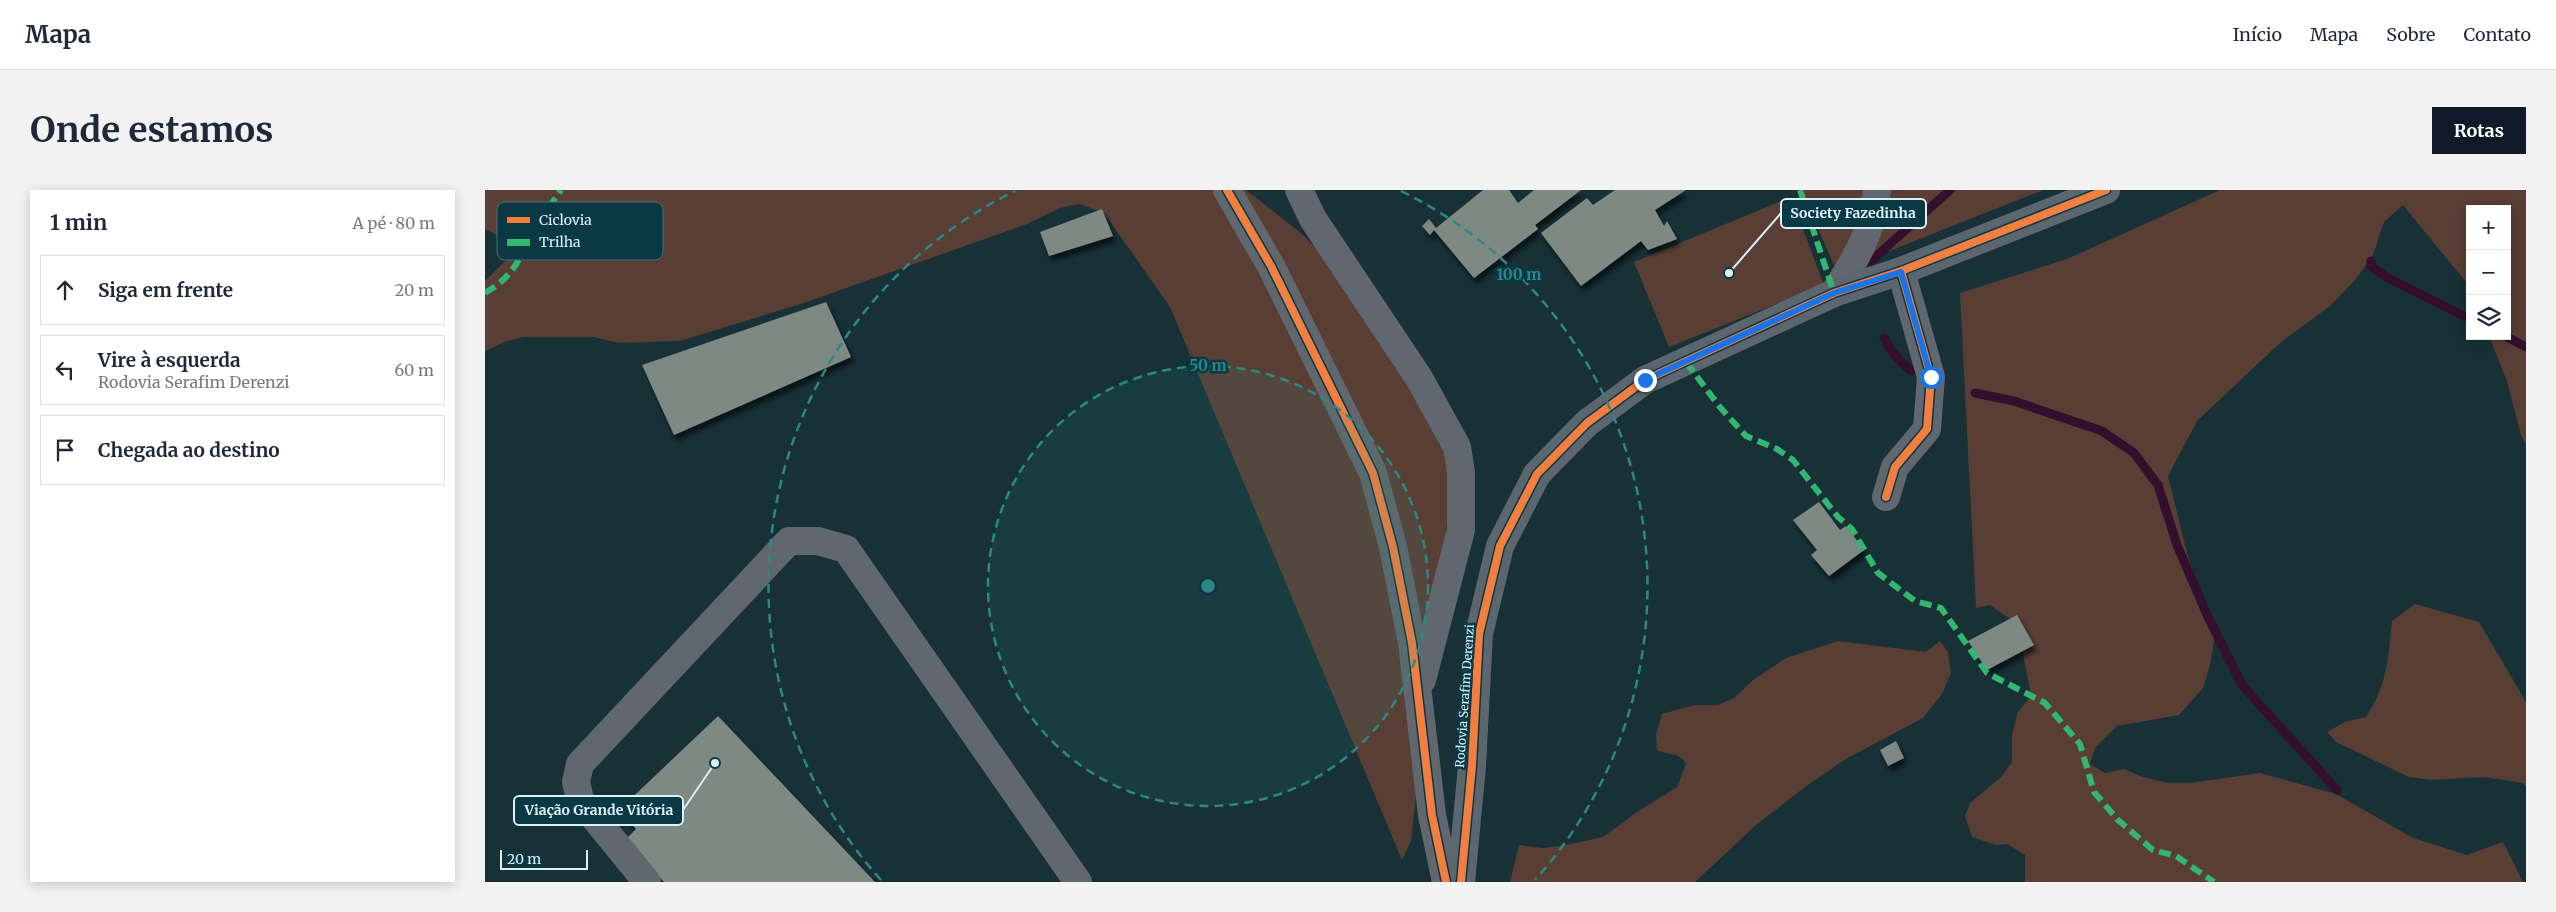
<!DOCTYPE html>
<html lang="pt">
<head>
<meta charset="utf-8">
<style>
	body { margin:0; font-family:Merriweather,serif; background:#f2f2f3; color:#1f2937 }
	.controls { position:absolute; right:15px; top:15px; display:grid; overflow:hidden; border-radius:0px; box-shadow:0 2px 12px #0003 }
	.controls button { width:45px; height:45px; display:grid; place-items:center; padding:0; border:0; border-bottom:1px solid #e0e1e3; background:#fff; color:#1f2937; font:25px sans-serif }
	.scale { position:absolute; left:15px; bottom:12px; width:88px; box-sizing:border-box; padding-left:5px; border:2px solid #daf1f8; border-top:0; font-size:14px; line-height:18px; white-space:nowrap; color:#daf1f8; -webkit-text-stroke:4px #0a3944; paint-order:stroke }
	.stop { position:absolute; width:15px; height:15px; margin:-11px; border:4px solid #1a73e8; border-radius:50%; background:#fff }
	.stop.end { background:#1a73e8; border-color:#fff; box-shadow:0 1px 5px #0008 }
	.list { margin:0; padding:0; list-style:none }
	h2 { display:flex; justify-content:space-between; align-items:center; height:65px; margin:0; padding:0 20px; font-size:21px }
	h2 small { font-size:16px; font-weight:400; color:#747a83 }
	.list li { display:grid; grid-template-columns:32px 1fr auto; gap:15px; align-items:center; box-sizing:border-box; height:70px; margin:0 10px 10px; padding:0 10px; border:1px solid #e0e1e3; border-radius:0px }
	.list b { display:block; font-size:19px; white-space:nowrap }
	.list p { margin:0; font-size:16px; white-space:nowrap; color:#747a83 }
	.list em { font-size:16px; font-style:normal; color:#747a83 }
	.icon { flex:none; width:28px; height:28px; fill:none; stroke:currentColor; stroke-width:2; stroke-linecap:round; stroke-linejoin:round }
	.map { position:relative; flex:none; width:2041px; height:692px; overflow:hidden; border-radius:0px }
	header { display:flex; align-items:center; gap:30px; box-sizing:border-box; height:70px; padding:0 25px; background:#fff; border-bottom:1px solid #e0e1e3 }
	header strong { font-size:24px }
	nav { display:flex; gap:28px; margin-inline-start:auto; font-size:18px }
	.intro { display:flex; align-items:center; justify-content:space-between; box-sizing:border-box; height:120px; padding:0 30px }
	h1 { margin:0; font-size:35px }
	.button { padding:12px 22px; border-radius:0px; background:#111827; color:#fff; font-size:18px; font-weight:700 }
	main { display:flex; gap:30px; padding:0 30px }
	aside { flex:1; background:#fff; border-radius:0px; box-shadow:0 2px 12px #0003 }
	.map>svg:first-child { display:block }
	.green { fill:#593e35 }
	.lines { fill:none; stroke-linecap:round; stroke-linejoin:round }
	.stream { stroke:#330e2d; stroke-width:9 }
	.building { fill:#7e8984; filter:url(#shadow) }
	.minor { stroke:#61676e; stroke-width:28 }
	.major { stroke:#5b666f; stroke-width:28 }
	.quiet { stroke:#33b770; stroke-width:6; stroke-dasharray:12 6; stroke-linecap:butt }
	.cycleway-casing { stroke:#0a3944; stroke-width:11 }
	.cycleway { stroke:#f27e40; stroke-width:8 }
	.route { stroke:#1a73e8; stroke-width:6 }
	.ring { fill:none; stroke:#2d8883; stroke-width:2.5; stroke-dasharray:9 6 }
	.labels { text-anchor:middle; stroke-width:5; stroke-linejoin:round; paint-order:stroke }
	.street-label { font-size:12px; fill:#daf1f8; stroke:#0a3944 }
	.key { fill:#0a3944; stroke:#48707a; stroke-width:1 }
	.key-label { font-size:14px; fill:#daf1f8 }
	.centre { fill:#2d8883; stroke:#0a3944; stroke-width:2.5 }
	.ring-label { font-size:15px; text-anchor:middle; font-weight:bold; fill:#2d8883; stroke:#0a3944; stroke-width:5; stroke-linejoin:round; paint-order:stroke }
	.leader { fill:none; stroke:#daf1f8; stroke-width:2 }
	.callout-dot { fill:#daf1f8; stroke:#0a3944; stroke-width:2 }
	.callout { fill:#0a3944; stroke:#daf1f8; stroke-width:2 }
	.callout-label { font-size:14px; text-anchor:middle; font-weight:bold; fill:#daf1f8 }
</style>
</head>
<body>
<header>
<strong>Mapa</strong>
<nav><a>Início</a><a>Mapa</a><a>Sobre</a><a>Contato</a></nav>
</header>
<div class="intro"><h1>Onde estamos</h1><a class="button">Rotas</a></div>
<main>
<aside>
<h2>1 min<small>A pé · 80 m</small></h2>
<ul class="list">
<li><svg class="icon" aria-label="ahead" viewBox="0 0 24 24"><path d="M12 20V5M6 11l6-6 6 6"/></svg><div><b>Siga em frente</b></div><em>20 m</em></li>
<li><svg class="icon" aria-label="left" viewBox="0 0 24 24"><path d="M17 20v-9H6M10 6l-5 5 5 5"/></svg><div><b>Vire à esquerda</b><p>Rodovia Serafim Derenzi</p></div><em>60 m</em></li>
<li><svg class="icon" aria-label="arrive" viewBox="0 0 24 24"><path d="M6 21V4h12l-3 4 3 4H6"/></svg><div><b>Chegada ao destino</b></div></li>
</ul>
</aside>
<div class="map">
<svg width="2041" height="692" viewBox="0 0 2041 692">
	<defs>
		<filter id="shadow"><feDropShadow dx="3" dy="5.5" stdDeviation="2.5" flood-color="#0009"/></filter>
	</defs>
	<rect width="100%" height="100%" fill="#173137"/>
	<path class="green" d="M0 0H761L816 43 864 90 902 152 968 280 926 651 917 670 685 117 619 23 595 14 589 15 575 18 542 34 319 113 195 151 133 153 109 147H38L22 151 0 161V91L20 71 26 61 23 51 0 39Z
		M1316 0H1558L1352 82Z
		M1735 0H2041V255L2036 245 2022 191 2004 146H2022V19H1985V97L1918 15 1899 32 1888 65 1871 89 1845 116 1796 152 1712 231 1683 286 1703 367 1730 445 1725 475 1718 498 1694 525 1632 536 1610 558 1605 574 1620 583 1639 579 1655 586 1682 593H1705L1775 583 1851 604 1928 648 1982 665 2018 652 2038 692H1540V665L1522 654 1511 655 1487 647 1480 626 1485 613 1516 587 1527 572V544L1533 522 1546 506 1536 453 1525 429 1505 415 1491 418 1475 103 1582 69Z
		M1306 7 1339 95 1184 157 1149 72Z
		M1930 414 1994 432 2041 512V596L2038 593 1999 587 1946 590 1924 587 1851 552 1842 542 1860 532 1881 527C1903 494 1903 468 1907 431Z
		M1353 451 1441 462 1455 451 1463 462 1466 483 1457 504 1438 528 1359 570 1320 597 1271 635 1210 692H1025L1034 655 1057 658 1077 656 1118 647 1152 622 1192 597 1201 574C1194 561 1184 566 1172 560L1171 545 1177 524 1210 515H1233L1249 508 1268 490 1301 468Z"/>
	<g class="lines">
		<path class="stream" d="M1386 71 1465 0
			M1886 71V76L1901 87 1985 129
			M2020 146 2041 157
			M1399 148 1407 162 1426 181
			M1490 203 1529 211 1617 241 1649 263 1673 295 1692 355 1723 427 1757 495 1852 600"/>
	</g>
	<path class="building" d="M998 0H1024L1033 13 1049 0H1096L1050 35 1053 39 989 88 949 40 945 45 937 36 944 29 951 38Z
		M1130 0H1201L1170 20 1179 36 1182 31 1192 49 1163 60 1156 51 1096 96 1056 43 1102 8 1108 15Z
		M617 19 628 46 564 66 555 42Z
		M341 112 366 167 189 245 157 175Z
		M1334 312 1355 340 1361 336 1379 360 1344 386 1326 365 1332 360 1308 330Z
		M1532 425 1549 455 1502 480 1483 451Z
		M233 526 390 692H179L140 650 151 639 134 620Z
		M1411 551 1419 568 1403 576 1395 560Z"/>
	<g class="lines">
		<path class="minor" d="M742 0 786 76 888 283 908 357 927 453 947 625 961 692
			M814 0 828 29 934 188 972 257 976 282V340L937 490
			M1349 103C1371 69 1388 41 1392 0
			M1401 307 1410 277 1442 239 1446 187 1416 81
			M162 692 95 610 91 592 95 574 304 351H333L361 359 593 692"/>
		<path class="major" d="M976 692 987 576 994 444 1015 356 1052 284 1102 233 1160 190 1349 103 1416 81 1621 0"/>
		<path class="quiet" d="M1315 0 1349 103
			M0 103C35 82 34 65 53 32 60 21 69 11 76 0
			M1201 172 1234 216 1261 246 1292 259 1308 270 1353 327 1367 339 1393 383 1430 411 1456 418 1502 483 1560 513 1595 554 1609 602 1633 630 1668 660 1691 666 1729 692"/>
		<g class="cycleway-casing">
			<path id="cycleway" d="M742 0 786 76 888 283 908 357 927 453 947 625 961 692
				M1401 307 1410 277 1442 239 1446 187 1416 81
				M976 692 987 576 994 444 1015 356 1052 284 1102 233 1160 190 1349 103 1416 81 1621 0"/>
		</g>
		<use href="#cycleway" class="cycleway"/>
	</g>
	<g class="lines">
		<path class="route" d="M1160 190 1349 103 1416 82 1446 187"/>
	</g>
	<circle cx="723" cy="396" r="220" fill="#2d8883" fill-opacity=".12"/>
	<g class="ring">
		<circle cx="723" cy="396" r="220"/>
		<path d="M396 690A440 440 0 0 1 530 1M916 1A440 440 0 0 1 1050 690"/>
	</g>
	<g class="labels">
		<g class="street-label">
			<text transform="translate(980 506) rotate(-86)" y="4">Rodovia Serafim Derenzi</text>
		</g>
	</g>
	<rect x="12" y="12" width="166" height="58" rx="8" class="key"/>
	<rect x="22" y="27" width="23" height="6" fill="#f27e40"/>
	<rect x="22" y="49" width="23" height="7" fill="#33b770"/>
	<g class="key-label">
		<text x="54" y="35">Ciclovia</text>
		<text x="54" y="57">Trilha</text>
	</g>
	<circle cx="723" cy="396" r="8" class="centre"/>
	<g class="ring-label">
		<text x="1034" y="90">100 m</text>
		<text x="723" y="181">50 m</text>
	</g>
	<path class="leader" d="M1244 83L1296 23M230 573L198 620"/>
	<g class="callout-dot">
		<circle cx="1244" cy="83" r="5"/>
		<circle cx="230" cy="573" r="5"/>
	</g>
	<g class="callout">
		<rect x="1296" y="9" width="145" height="29" rx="5"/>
		<rect x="29" y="606" width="169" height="29" rx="5"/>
	</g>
	<g class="callout-label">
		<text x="1368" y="28">Society Fazedinha</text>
		<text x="114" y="625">Viação Grande Vitória</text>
	</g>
</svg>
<div class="controls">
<button>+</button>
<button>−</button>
<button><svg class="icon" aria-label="layers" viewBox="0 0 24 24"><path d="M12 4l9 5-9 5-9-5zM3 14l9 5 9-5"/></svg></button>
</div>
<div class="scale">20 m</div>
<div class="stop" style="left:1446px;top:187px"></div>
<div class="stop end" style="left:1160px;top:190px"></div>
</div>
</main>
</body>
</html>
